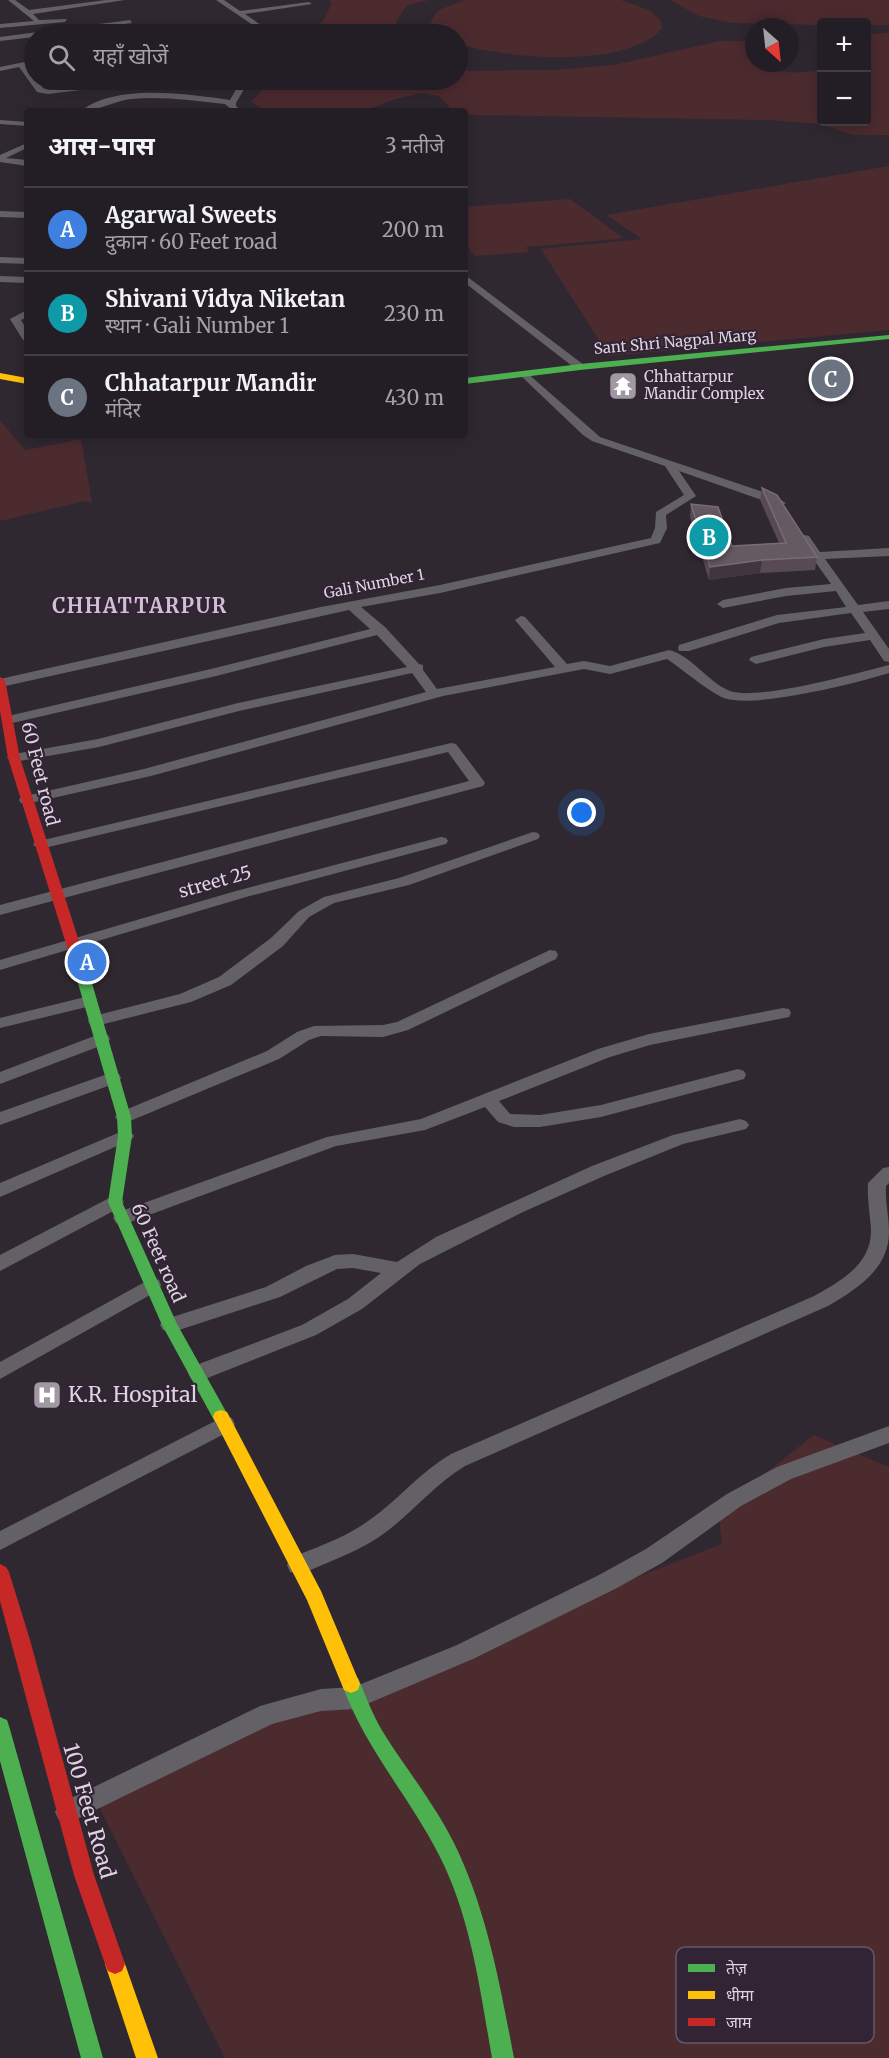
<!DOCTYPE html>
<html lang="hi">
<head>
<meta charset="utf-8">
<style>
	body { margin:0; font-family:Merriweather,"Noto Sans Devanagari",serif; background:#2b272d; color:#f1f3f6 }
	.controls { position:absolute; right:18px; top:18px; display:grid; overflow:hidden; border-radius:6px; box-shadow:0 3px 15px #0003 }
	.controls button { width:54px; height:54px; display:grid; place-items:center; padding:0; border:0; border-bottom:2px solid #403c42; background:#231e25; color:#f1f3f6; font:30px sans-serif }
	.compass { position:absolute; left:745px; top:18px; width:54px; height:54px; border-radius:50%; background:#231e25; box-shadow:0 3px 15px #0003; rotate:153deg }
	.you { position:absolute; left:582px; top:813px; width:21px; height:21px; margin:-15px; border:4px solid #fff; border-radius:50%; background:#1a73e8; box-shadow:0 0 0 9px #1a73e833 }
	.badge { display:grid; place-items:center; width:39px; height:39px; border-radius:50%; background:#bca0f2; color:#fff; font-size:20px; font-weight:700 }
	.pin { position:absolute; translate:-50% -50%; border:3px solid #fff; box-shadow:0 2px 6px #0006 }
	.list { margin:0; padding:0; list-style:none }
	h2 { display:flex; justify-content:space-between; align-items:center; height:78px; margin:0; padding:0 24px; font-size:26px }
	h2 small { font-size:20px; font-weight:400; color:#a3a2a7 }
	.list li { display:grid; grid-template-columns:39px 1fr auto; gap:18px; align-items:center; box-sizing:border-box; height:84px; padding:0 24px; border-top:2px solid #403c42 }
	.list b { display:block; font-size:22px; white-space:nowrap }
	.list p { margin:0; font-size:20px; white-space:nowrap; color:#a3a2a7 }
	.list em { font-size:20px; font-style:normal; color:#a3a2a7 }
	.icon { flex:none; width:33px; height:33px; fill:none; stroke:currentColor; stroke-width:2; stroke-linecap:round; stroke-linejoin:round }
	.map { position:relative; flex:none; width:889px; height:2058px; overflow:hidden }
	.search { position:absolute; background:#231e25; box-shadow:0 3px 15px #0003; left:24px; top:24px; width:444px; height:66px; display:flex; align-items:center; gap:15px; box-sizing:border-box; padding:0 21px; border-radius:33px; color:#a3a2a7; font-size:22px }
	.panel { position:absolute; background:#231e25; box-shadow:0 3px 15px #0003; left:24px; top:108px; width:444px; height:330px; border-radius:6px }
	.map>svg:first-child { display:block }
	.green { fill:#4c2b2f }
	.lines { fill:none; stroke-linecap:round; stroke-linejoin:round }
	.street { fill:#636166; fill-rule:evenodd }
	.fast { fill:#4caf50; fill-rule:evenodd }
	.slow { fill:#ffc107; fill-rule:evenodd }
	.jam { fill:#c62828; fill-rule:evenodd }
	.wall { fill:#574a54 }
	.shaded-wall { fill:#41363f }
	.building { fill:#655962; stroke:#786c76; stroke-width:1.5 }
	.labels { text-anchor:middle; stroke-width:4.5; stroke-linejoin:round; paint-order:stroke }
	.far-street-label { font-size:15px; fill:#ddd4df; stroke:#322435 }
	.far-poi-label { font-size:15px; fill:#ddd4df; stroke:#322435; text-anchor:start }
	.street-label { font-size:18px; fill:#ddd4df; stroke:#322435 }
	.far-district-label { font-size:20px; font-weight:bold; letter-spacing:1.5px; fill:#d1bfd5; stroke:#322435 }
	.near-poi-label { font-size:21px; fill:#ddd4df; stroke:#322435; text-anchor:start }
	.near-street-label { font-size:21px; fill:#ddd4df; stroke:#322435 }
	.key { fill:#322435; stroke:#655968; stroke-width:1.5 }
	.key-label { font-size:16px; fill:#ddd4df }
</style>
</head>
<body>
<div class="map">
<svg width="889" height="2058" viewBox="0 0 889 2058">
	<rect width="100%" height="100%" fill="#2f2831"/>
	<path class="green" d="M330 0H429L407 5 396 22 400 34H311L324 19 332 3Z
		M465 0H621L649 10 660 19 662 29C622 70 508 58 458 44V34H438L430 21 439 10Z
		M670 0H889V25H867L866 22H822L821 25 733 23 699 16Z
		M889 33V135H853L820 124 769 120 476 115 465 114V111H453L439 96 420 93 393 100 372 108 349 111H266L251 102 271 80H458V67L469 71 553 70 614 65 720 41H754V63C772 74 800 74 821 70L822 122H866L867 34Z
		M889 166V330L609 356 541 249 642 239 606 215Z
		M570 199 622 237 619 239 526 247 529 252 475 256 465 244V207Z
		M0 420 25 450 81 439 92 503 85 501 0 521Z
		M814 1435 889 1467V2058H225L90 1789 722 1544 718 1510Z"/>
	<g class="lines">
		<path class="street" d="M8 0H15L29 10 106 0H125L33 14 39 20 67 19 65 22 0 28V24L34 21Z
			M216 0H224L240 11 309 2 312 4 245 14 274 34H266Z
			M130 20 132 23 51 34H34V37L0 41V37Z
			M34 60V64L25 66 43 88 48 90 143 80H164L48 94 37 92 19 67 0 71V67Z
			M237 80H244L247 84 236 103V106L242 111H233L225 104C194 101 162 96 131 99 114 101 98 111 81 111 116 83 188 94 230 100L239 84Z
			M0 120 27 122V126L0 124Z
			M27 143V148L6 158 27 160V166L0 162V155Z
			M0 211 27 212V218L0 217Z
			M0 257 27 258V264L0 263Z
			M465 275 584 365V369H576L465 283Z
			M0 276 27 277V283L0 282Z
			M27 310V317L21 320 27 330V341L23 340 10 319Z
			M525 371 600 437 772 495 786 503 780 506 776 505 679 471 696 496 666 515 667 528 660 543 440 593 361 607 385 627 419 664 423 665V670L437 689 555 667 515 620 521 616 525 617 567 664 584 661 610 666 669 650C692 656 708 682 730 691 758 701 857 673 889 665V673C857 683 754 709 724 698 709 692 682 669 667 659L610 674 584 669 443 696 151 776 26 804 21 803 19 800 21 797 144 769 426 692 412 673 239 711 99 747 14 762 7 758 9 755 98 739 238 703 407 667 377 635 216 676 8 724 1 720 8 716 215 668 370 629 349 610 1 687 0 679 321 607 440 585 651 538 655 528 656 512 684 495 665 466 592 441 583 435 521 376 520 374Z
			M805 535 809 536 820 552 889 548V556L825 559 858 605 889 601V609L863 612 889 649V662L884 661 870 640 824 647 756 664 749 660 751 657 824 639 865 633 851 613 779 623 689 651H679L678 648 679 645 777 615 846 607 836 591 786 596 723 608 717 604 723 600 786 588 831 584 799 539Z
			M451 743 456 744 483 780 485 783 483 786 0 915V905L469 781 448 752 40 849 33 845 35 842Z
			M533 832 538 833 540 836 538 839 409 885 334 903 309 917 283 946 231 985 191 1002 96 1026 90 1025 88 1021 90 1017 180 994 219 977 271 938 299 911 324 897 399 878Z
			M441 837 446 838 448 841 446 844 246 897 0 970V960L236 891Z
			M550 950 556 951 558 955 556 959 408 1030 383 1037 321 1036 309 1040 279 1059 130 1121H118L115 1117 118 1113 267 1051 297 1032 314 1026 383 1025 397 1022Z
			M89 996 95 997 97 1001 95 1005 0 1028V1018Z
			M783 1008 789 1009 791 1013 789 1017 650 1045 610 1057 499 1101 510 1114 540 1115 601 1105 738 1069 744 1071 746 1075 744 1079 601 1117 540 1127H514L498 1122 485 1107 425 1130 336 1146 122 1225 116 1223 113 1218 116 1213 327 1137 421 1119 598 1049 649 1034Z
			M102 1033 108 1035 110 1039 108 1043 0 1084V1072Z
			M113 1072 119 1074 121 1078 119 1082 0 1125V1112Z
			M740 1119 746 1121 749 1125 746 1129 683 1144 604 1176 523 1212 420 1264 362 1309 316 1335 205 1379 198 1381 191 1379 188 1373 191 1367 302 1325 348 1299 381 1273 353 1268 337 1269 280 1297 170 1333 163 1330 160 1325 163 1320 266 1287 306 1266 335 1255 353 1254 397 1262 436 1237 592 1166 673 1135Z
			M125 1130 131 1132 134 1136 131 1140 0 1197V1183Z
			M889 1167V1183L886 1186C885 1201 889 1216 889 1232 889 1269 857 1289 828 1306L465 1466C435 1484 414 1511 386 1532 362 1550 333 1560 306 1572L298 1574 290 1572 287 1565 290 1558C318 1547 347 1537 371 1519 399 1499 420 1472 451 1454L814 1296C841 1281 872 1264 871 1229 870 1214 867 1199 868 1183L883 1168Z
			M115 1195 121 1197 124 1202 121 1207 0 1271V1255Z
			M152 1278 159 1280 161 1285 159 1290 0 1379V1362Z
			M225 1416 232 1418 235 1424 232 1430 0 1550V1531Z
			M889 1426V1443L791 1479 741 1506 662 1563 615 1589 473 1659 355 1709 321 1711 272 1724 75 1820 67 1824 59 1820 55 1812 59 1804 260 1706 321 1689 354 1687 457 1645 599 1575 646 1549 727 1494 777 1467Z"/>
		<path class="fast" d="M889 335V339L580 370 465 384V378L580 364Z
			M80 962 87 966 131 1117 132 1136 122 1202 177 1324 229 1417 227 1422 221 1424 215 1422 162 1325 108 1202 118 1136 117 1117 73 966Z
			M351 1675 358 1678C366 1696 372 1714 383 1732 406 1769 434 1803 454 1843 487 1910 500 1985 514 2058H492C480 1990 471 1917 439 1855 409 1796 364 1747 342 1684L344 1678Z
			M0 1717 7 1720 9 1726 103 2058H81L0 1761Z"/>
		<path class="slow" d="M0 373 27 378V384L0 379Z
			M221 1410 227 1412 321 1591 360 1684 358 1690 351 1693 344 1690 307 1600 213 1417 215 1412Z
			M115 1954 122 1957 125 1964 158 2058H136L105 1964 108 1957Z"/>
		<path class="jam" d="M0 677 5 680 20 758 87 966 85 969 80 970 73 966 8 758 0 711Z
			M0 1564 6 1567 9 1572 30 1640 94 1875 125 1964 122 1971 115 1974 108 1971 105 1964 74 1875 0 1601Z"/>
	</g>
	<path class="wall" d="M762 488 817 557 815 570 760 573 709 580 690 517 691 504 732 546 779 543 760 500Z"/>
	<path class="shaded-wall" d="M762 560 760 573 709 580 710 567Z"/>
	<path class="building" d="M762 488 777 495 817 557 762 560 710 567 691 504 718 507 732 546 786 543Z"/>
	<defs>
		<g id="temple-square" transform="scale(1.5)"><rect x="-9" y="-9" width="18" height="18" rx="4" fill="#a098a2" stroke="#322435"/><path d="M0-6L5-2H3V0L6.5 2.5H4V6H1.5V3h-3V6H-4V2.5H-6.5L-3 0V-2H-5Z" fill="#fff"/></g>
		<g id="hospital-square" transform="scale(1.5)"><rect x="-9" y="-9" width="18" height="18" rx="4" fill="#a098a2" stroke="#322435"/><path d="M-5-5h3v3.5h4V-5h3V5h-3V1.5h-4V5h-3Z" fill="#fff"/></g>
	</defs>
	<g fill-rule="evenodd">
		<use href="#temple-square" x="623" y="386"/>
		<use href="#hospital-square" x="47" y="1395"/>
	</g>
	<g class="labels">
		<g class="far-street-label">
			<text transform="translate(675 342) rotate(-5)" y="5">Sant Shri Nagpal Marg</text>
			<text transform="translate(374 584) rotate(-11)" y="5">Gali Number 1</text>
		</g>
		<g class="far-poi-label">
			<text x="644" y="382">Chhattarpur<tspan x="644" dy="17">Mandir Complex</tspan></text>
		</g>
		<g class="street-label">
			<text transform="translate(40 774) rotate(76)" y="6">60 Feet road</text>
			<text transform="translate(215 882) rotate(-16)" y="6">street 25</text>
			<text transform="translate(158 1253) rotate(66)" y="6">60 Feet road</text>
		</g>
		<g class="far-district-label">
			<text x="140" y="613">CHHATTARPUR</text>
		</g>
		<g class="near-poi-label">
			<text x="68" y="1402">K.R. Hospital</text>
		</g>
		<g class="near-street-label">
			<text transform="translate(89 1811) rotate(74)" y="7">100 Feet Road</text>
		</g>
	</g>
	<rect x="676" y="1947" width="198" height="96" rx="9" class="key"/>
	<rect x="688" y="1964" width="27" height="8" fill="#4caf50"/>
	<rect x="688" y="1991" width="27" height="8" fill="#ffc107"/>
	<rect x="688" y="2018" width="27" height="8" fill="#c62828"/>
	<g class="key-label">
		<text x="726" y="1974">तेज़</text>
		<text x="726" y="2001">धीमा</text>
		<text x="726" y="2028">जाम</text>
	</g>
</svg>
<div class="controls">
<button>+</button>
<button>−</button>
</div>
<svg class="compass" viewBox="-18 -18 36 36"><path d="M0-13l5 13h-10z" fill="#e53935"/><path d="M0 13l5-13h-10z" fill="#a3a2a7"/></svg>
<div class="you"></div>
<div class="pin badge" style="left:87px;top:962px;background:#3f7fe0">A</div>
<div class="pin badge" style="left:709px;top:537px;background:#0f9aa8">B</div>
<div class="pin badge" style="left:831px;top:379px;background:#6b7280">C</div>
<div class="search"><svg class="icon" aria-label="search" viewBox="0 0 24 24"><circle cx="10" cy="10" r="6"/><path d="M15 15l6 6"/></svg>यहाँ खोजें</div>
<section class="panel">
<h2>आस-पास<small>3 नतीजे</small></h2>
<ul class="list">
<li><span class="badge" style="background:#3f7fe0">A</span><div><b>Agarwal Sweets</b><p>दुकान · 60 Feet road</p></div><em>200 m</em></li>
<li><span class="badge" style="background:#0f9aa8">B</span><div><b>Shivani Vidya Niketan</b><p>स्थान · Gali Number 1</p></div><em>230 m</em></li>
<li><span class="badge" style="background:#6b7280">C</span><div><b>Chhatarpur Mandir</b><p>मंदिर</p></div><em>430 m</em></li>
</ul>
</section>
</div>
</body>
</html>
